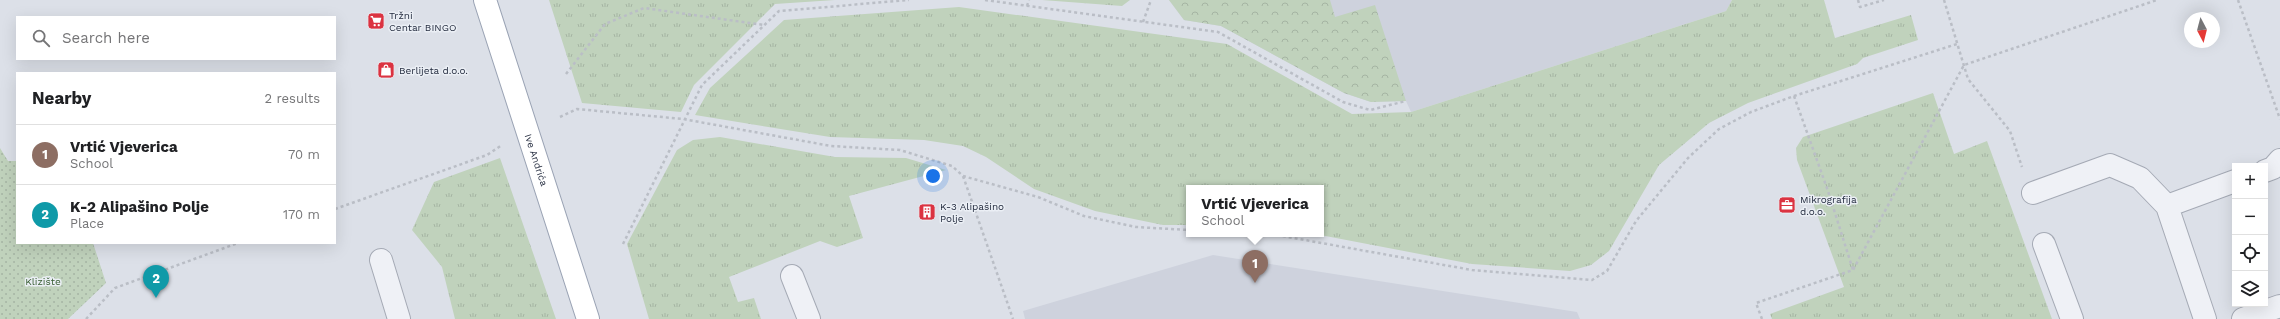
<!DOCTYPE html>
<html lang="en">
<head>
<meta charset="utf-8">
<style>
	body { margin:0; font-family:"Work Sans",sans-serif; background:#f6f6f6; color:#202124 }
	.controls { position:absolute; right:12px; bottom:12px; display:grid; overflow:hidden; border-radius:0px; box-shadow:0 4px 16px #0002 }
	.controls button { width:36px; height:36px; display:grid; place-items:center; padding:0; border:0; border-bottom:1px solid #e0e0e0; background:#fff; color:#202124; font:20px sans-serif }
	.compass { position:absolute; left:2184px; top:12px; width:36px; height:36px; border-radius:50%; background:#fff; box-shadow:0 4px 16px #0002; rotate:173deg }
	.you { position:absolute; left:933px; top:176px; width:14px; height:14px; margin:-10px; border:3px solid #fff; border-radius:50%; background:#1a73e8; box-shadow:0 0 0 6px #1a73e833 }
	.badge { display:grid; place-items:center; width:26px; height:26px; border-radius:50%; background:#db3341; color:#fff; font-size:13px; font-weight:700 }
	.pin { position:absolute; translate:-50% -33px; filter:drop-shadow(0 1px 2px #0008) }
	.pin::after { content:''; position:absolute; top:21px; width:14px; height:12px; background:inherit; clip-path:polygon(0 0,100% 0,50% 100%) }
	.popup { position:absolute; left:1186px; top:185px; width:138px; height:52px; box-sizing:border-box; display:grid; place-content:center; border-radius:0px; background:#fff; filter:drop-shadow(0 1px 3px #0005); font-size:13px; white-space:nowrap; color:#757577 }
	.popup b { font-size:15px; color:#202124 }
	.popup::after { content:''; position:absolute; left:50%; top:100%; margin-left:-8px; border:8px solid transparent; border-top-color:#fff }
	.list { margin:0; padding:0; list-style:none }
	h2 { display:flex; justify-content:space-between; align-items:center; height:52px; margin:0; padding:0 16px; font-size:17px }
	h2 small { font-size:13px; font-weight:400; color:#757577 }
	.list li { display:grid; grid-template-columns:26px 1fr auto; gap:12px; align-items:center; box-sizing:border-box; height:60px; padding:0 16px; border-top:1px solid #e0e0e0 }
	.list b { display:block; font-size:15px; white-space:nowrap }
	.list p { margin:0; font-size:13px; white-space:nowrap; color:#757577 }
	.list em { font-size:13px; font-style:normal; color:#757577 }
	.icon { flex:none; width:22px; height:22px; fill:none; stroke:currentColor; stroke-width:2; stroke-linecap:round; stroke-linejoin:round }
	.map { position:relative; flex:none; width:2280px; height:319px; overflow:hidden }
	.search { position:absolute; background:#fff; box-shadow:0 4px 16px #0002; left:16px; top:16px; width:320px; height:44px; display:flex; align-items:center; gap:10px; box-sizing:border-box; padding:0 14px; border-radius:0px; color:#757577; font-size:15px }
	.panel { position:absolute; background:#fff; box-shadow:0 4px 16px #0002; left:16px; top:72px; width:320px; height:172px; border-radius:0px }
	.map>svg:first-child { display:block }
	.built { fill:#ced2dd }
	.grass { fill:url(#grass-tufts) }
	.forest { fill:url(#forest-crowns) }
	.park { fill:url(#park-dots) }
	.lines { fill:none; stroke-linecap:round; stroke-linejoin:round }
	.minor-casing { stroke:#a5aab5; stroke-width:24 }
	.major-casing { stroke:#9aa3b4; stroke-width:24 }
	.path { stroke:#babec6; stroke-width:2.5; stroke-dasharray:3 3; stroke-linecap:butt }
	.minor { stroke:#eff1f6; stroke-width:22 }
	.major { stroke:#fff; stroke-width:22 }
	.labels { text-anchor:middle; stroke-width:3; stroke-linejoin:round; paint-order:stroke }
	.poi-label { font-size:10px; fill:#242c3f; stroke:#ebeff5; text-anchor:start }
	.street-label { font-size:10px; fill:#242c3f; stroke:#ebeff5 }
	.park-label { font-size:10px; fill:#365c30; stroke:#ebeff5 }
</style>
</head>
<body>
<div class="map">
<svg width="2280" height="319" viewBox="0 0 2280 319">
	<defs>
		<pattern id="grass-tufts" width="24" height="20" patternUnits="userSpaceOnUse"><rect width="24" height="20" fill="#c0d2bc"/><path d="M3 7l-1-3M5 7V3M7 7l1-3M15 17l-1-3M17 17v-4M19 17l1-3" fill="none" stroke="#a5b4a3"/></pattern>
		<pattern id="forest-crowns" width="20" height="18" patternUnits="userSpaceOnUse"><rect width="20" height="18" fill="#c0d2bc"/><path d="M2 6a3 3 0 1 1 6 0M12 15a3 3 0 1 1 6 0" fill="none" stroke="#a5b4a3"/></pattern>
		<pattern id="park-dots" width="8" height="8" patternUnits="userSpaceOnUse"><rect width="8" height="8" fill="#c0d2bc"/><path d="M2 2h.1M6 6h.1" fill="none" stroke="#a5b4a3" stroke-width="1.8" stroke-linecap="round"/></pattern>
	</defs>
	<rect width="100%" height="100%" fill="#dce0e8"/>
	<path class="built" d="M1169 0H1732L1726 11 1411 112 1406 101 1371 102 1344 93 1221 26 1184 20Z
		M1213 255 1577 312 1580 319H1025L1023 311Z"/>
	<path class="grass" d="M549 0H835L775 4 694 85 681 112 582 103Z
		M1042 0H1130L1122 6Z
		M1732 0H1824L1835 38 1911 15 1918 40 1863 58 1857 64 1748 103 1709 123 1659 165 1609 251 1591 265 1570 271 1472 264 1315 234H1321V188H1189V225H1163L1095 211 1034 189 986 157 963 146 924 140 830 137 695 115 710 88 784 20 959 7 1227 44 1352 114 1411 112 1726 11Z
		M1933 93 1954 154 1987 141 2052 319H1772L1770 314 1844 287 1797 160 1796 148 1803 137Z
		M720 137 835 157 906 158 946 170 849 196 863 238 837 247 820 241 729 277 738 302 754 298 761 319H649L627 244 677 150 693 140Z
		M500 158 556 319H455L442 267 412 230 434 182Z"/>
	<path class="forest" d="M1169 0H1330L1335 17 1375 5 1406 101 1371 102 1344 93 1221 26 1184 20Z"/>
	<path class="park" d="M0 148 8 161H17V243H93L106 283 68 319H0Z"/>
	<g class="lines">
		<g class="minor-casing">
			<path id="minor" d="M2265 171 2273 168 2280 160
				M2033 193 2110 165 2140 178 2167 206
				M2044 244 2072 319
				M381 260 399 319
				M792 276 809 319
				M2205 319 2167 206 2235 181
				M2243 319 2280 306"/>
		</g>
		<g class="major-casing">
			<g id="major">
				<path id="s1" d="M485 0 588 319"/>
			</g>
		</g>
		<path class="path" d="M985 0 1218 32 1343 102 1370 110 1406 101
			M1858 0 1860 7 1884 0
			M1944 0 1968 79 2010 131 2022 167
			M2238 0 2280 119
			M1027 6 1029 0
			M1143 22 1151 0
			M566 74 605 24 644 8 764 25
			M1794 96 1828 191 1853 270
			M560 117 577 109 683 119 831 146 900 150 952 166 963 176 1038 197 1084 216 1136 227 1189 230
			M963 176 1013 319
			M335 209 487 155 502 145
			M1271 234 1472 270 1592 280 1607 271 1636 221 1688 158 1719 129 1751 112 1794 96 1957 44
			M623 244 702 85 779 11 909 0
			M86 319 115 288 238 243
			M1762 319 1756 303 1853 270 1964 65 2157 0"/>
		<use href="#minor" class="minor"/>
		<use href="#major" class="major"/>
	</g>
	<defs>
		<g id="supermarket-square" transform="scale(0.9)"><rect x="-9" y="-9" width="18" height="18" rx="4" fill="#db3341" stroke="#ebeff5"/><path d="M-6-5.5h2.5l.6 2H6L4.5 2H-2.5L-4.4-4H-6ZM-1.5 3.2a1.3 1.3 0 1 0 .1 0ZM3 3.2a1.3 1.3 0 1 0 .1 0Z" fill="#fff"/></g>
		<g id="shop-square" transform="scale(0.9)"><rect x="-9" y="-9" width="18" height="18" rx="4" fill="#db3341" stroke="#ebeff5"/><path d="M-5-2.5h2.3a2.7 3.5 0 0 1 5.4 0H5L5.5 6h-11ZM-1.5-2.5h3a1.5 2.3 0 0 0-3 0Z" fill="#fff"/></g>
		<g id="office-square" transform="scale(0.9)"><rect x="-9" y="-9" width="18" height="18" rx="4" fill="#db3341" stroke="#ebeff5"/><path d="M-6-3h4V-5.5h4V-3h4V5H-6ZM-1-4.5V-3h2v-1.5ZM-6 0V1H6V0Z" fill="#fff"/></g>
		<g id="building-square" transform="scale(0.9)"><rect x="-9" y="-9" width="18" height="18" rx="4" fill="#db3341" stroke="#ebeff5"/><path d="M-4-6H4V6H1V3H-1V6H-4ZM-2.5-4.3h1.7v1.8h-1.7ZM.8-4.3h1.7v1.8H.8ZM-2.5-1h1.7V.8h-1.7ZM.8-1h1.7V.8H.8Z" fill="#fff"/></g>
	</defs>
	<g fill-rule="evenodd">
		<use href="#supermarket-square" x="376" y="21"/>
		<use href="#shop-square" x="386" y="70"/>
		<use href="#office-square" x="1787" y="205"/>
		<use href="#building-square" x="927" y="212"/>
	</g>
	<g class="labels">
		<g class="poi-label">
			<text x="389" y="19">Tržni<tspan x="389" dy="12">Centar BINGO</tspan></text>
			<text x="399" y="74">Berlijeta d.o.o.</text>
			<text x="1800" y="203">Mikrografija<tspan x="1800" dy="12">d.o.o.</tspan></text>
			<text x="940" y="210">K-3 Alipašino<tspan x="940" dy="12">Polje</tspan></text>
		</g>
		<g class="street-label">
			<text dy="4" stroke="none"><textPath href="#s1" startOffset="168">Ive Andrića</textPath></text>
		</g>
		<g class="park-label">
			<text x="43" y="285">Klizište</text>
		</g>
	</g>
</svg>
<div class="controls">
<button>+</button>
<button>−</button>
<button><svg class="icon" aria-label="locate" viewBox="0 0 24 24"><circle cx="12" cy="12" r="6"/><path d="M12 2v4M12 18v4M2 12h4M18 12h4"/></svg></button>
<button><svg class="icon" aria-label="layers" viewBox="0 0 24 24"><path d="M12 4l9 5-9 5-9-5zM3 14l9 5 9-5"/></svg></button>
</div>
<svg class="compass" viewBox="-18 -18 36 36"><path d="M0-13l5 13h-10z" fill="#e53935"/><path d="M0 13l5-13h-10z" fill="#757577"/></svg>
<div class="you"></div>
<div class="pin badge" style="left:1255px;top:283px;background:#8d6e63">1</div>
<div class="popup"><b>Vrtić Vjeverica</b>School</div>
<div class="pin badge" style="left:156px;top:298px;background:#0f9aa8">2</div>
<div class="search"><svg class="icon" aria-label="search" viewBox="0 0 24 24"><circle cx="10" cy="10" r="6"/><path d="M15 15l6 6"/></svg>Search here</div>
<section class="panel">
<h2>Nearby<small>2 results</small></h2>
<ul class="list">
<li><span class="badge" style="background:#8d6e63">1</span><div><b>Vrtić Vjeverica</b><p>School</p></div><em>70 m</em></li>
<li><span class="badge" style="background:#0f9aa8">2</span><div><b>K-2 Alipašino Polje</b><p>Place</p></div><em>170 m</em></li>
</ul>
</section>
</div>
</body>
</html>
